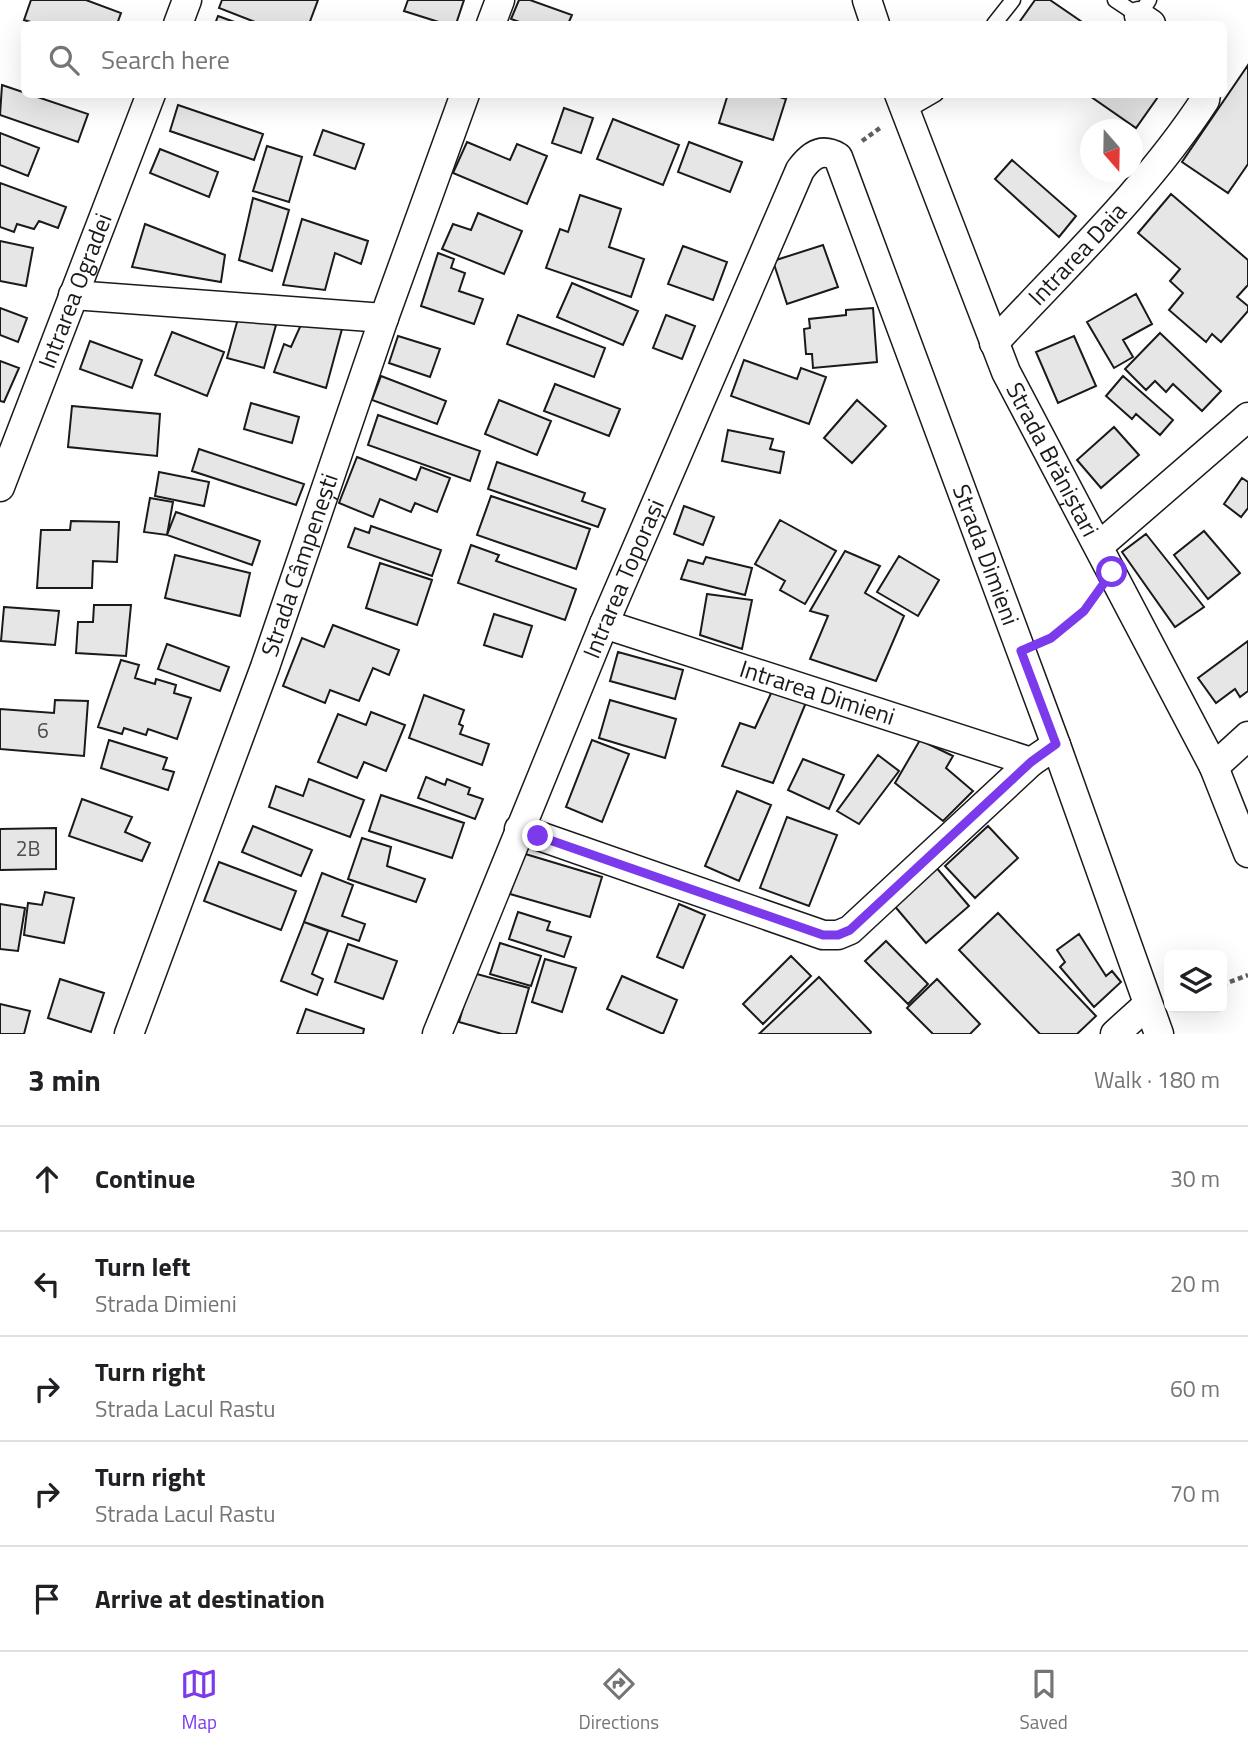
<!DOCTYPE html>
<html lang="en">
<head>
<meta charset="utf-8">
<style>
	body { margin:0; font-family:"Titillium Web",sans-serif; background:#f2f2f2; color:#202124 }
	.controls { position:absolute; right:21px; bottom:21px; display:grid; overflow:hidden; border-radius:10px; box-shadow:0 7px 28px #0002 }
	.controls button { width:63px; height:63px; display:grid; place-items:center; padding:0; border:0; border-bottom:2px solid #e0e0e0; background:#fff; color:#202124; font:35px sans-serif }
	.compass { position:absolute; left:1080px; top:119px; width:63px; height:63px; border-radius:50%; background:#fff; box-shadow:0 7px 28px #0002; rotate:160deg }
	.stop { position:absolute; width:21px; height:21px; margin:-16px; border:5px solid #7c3aed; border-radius:50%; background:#fff }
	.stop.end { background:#7c3aed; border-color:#fff; box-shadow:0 2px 7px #0008 }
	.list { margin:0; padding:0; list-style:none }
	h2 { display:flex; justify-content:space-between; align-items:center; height:91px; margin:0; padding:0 28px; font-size:30px }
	h2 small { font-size:23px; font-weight:400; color:#757577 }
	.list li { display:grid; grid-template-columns:46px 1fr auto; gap:21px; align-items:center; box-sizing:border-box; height:105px; padding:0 28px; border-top:2px solid #e0e0e0 }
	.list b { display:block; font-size:26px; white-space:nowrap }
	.list p { margin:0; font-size:23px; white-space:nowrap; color:#757577 }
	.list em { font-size:23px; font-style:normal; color:#757577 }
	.icon { flex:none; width:38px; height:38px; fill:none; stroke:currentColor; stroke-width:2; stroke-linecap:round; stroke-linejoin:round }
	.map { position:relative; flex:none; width:1248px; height:1034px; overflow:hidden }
	.search { position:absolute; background:#fff; box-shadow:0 7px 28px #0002; left:21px; right:21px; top:21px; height:77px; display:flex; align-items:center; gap:18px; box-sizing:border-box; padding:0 24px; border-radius:10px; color:#757577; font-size:26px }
	.sheet { height:616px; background:#fff }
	nav { display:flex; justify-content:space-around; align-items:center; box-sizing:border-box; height:98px; border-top:2px solid #e0e0e0; background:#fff; font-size:19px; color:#757577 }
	nav a { display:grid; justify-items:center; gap:4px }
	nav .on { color:#7c3aed }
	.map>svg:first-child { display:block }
	.building { fill:#e6e6e6; stroke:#1a1a1a; stroke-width:2 }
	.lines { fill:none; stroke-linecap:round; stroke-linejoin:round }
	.lane-casing { stroke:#1a1a1a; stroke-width:17 }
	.street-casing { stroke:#1a1a1a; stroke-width:31 }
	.path { stroke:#5f5f5f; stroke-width:4.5; stroke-dasharray:5 3.5; stroke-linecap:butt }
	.lane { stroke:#fff; stroke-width:14 }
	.street { stroke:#fff; stroke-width:28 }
	.route { stroke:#7c3aed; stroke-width:9 }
	.labels { text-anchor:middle; stroke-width:5; stroke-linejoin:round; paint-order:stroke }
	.number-label { font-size:21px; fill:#4d4d4d }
	.street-label { font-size:24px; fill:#1a1a1a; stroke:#fff }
</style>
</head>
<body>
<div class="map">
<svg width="1248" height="1034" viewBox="0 0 1248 1034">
	<rect width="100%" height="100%" fill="#fff"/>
	<path class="building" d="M31 0H86L121 13 117 24H38L24 20Z
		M222 0H318L309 24H260L219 8Z
		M408 0H464L456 24H445L404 11Z
		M519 0H530L572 15 568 24H525L511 19Z
		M1035 0H1050L1085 24H1018Z
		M218 16 240 24H215Z
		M1248 65V164L1228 193 1182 162Z
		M2 85 88 114 78 142 0 115Z
		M728 94H770L786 99 773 140 719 123Z
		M1087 94H1160L1136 128Z
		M178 105 263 134 254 160 170 131Z
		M564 108 593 118 581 153 552 143Z
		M613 119 679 145 663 185 597 159Z
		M323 130 364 144 355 169 314 155Z
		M0 133 39 148 28 176 0 165Z
		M467 142 510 160 517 144 547 156 527 204 453 173Z
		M689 142 742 162 730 192 678 172Z
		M267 146 302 157 289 202 253 191Z
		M160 149 218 172 209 197 150 173Z
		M1012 160 1076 216 1059 237 995 179Z
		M0 183 66 207 58 228 39 221 34 229 17 224 14 232 0 227Z
		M1171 194 1248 260V285L1237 297 1248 306V311L1221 342 1212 334 1206 342 1169 310 1183 293 1170 281 1180 269 1138 233Z
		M580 195 621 209 609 247 644 259 631 297 546 268 560 229 568 232Z
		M253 198 289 210 272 271 239 260Z
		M478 213 522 231 504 274 442 249 453 224 471 230Z
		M302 219 368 241 361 264 335 253 325 290 283 285Z
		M145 224 225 255 221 282 132 267Z
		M0 241 33 248 26 286 0 281Z
		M823 245 838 287 787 304 773 261Z
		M683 246 727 262 713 300 668 284Z
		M438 253 454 259 451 268 465 273 459 291 483 299 474 324 421 306Z
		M572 283 638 311 623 345 557 317Z
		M1136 294 1152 324 1123 340 1133 357 1114 368 1087 322Z
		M0 308 27 318 18 342 0 335Z
		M873 308 877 362 813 368 812 354H806L804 329 810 328 809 319 846 315V310Z
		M239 315 276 325 264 368 227 358Z
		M518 315 605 348 594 377 507 344Z
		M666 315 695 326 682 359 653 348Z
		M304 318 342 329 326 388 274 372 284 344 291 347Z
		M172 332 224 352 207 396 155 375Z
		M1160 333 1221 391 1202 411 1173 384 1166 392 1155 381 1146 390 1125 369Z
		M398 336 440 349 430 377 389 363Z
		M1074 336 1096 386 1058 403 1036 352Z
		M90 341 142 360 132 388 80 369Z
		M744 360 797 379 801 368 826 377 809 424 731 396Z
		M0 361 19 368 4 402 0 401Z
		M381 376 446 401 437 424 372 400Z
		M1123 376 1173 420 1160 435 1136 414 1132 419 1106 396Z
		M555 384 620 409 609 436 544 411Z
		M499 400 551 421 537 455 485 434Z
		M857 400 886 426 852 463 824 438Z
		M251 403 299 417 292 443 244 429Z
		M72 406 160 414 157 456 68 447Z
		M378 415 480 451 470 481 368 445Z
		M1114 427 1139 455 1101 488 1077 460Z
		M728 430 773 439 770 449 784 452 780 473 722 461Z
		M199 449 304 484 296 505 192 471Z
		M357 457 416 480 421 467 450 478 437 512 415 503 411 512 380 499 373 517 339 503Z
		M497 462 585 493 582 501 605 509 598 527 488 489Z
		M159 472 209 482 204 506 155 496Z
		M1242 478 1248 482V508L1241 517 1224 504Z
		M491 496 590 529 576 569 477 535Z
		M150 498 173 502 167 535 144 532Z
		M684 506 714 517 703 545 674 534Z
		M176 512 260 541 252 565 167 535Z
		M780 520 836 551 805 604 780 590 785 581 755 564Z
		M71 521 119 522 117 562 93 561 92 588H37L41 530H70Z
		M371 526 441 550 432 576 348 547 355 528 369 533Z
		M1204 531 1240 573 1208 599 1174 555Z
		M1146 534 1204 607 1175 627 1122 552Z
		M471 545 499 555 496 561 576 589 565 620 458 583Z
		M845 551 880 566 865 593 904 616 876 681 810 659 828 616 810 611Z
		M175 555 250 573 240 616 165 598Z
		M899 556 939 580 918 616 877 592Z
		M706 557 752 568 745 595 681 579 688 560 703 564Z
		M380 563 432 580 417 625 366 608Z
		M707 594 752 600 742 649 700 635Z
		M94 605H131L126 656 76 653 78 622H93Z
		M4 607 59 611 55 645 1 641Z
		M494 614 532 626 522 657 484 645Z
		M333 625 399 650 389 675 373 668 359 701 330 690 325 703 283 686 302 638 324 647Z
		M1248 641V691L1240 697 1235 689 1216 703 1198 678Z
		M167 644 229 667 220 691 158 669Z
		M618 652 683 670 675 699 610 681Z
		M121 660 139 665 135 678 155 684 156 679 176 685 174 693 191 698 177 739 148 729 146 735 124 728 122 734 98 727Z
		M773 689 807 700 773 783 722 766 740 723 755 728Z
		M424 695 464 710 459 724 463 726 460 734 489 744 482 765 409 738Z
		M55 700 88 701 84 756 0 749V709L54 713Z
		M610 700 676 719 665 758 599 738Z
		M371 712 405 725 386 771 364 762 357 778 318 762 338 714 366 725Z
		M109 740 167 758 163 769 174 772 168 790 101 768Z
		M592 740 629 754 602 822 566 807Z
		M920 740 953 756 946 768 973 791 943 821 895 783Z
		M878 755 899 771 859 824 837 811Z
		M803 759 844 775 829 809 788 790Z
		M426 777 445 785 447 779 470 788 468 794 483 799 475 819 418 798Z
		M309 779 364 800 350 837 269 807 276 786 303 796Z
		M737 791 771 805 739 881 705 866Z
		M381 795 464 823 452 858 369 831Z
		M82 799 132 817 125 832 150 843 142 861 69 836Z
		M787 817 837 835 809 906 760 888Z
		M253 826 312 850 301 876 242 852Z
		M988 826 1018 858 975 898 945 866Z
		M56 828V869L0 870V829Z
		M362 838 391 847 387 866 425 879 416 902 348 879Z
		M522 853 602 877 590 917 510 894Z
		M219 862 296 891 281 930 204 901Z
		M935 866 969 906 926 943 892 903Z
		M322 873 353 885 342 916 365 924 359 941 304 922Z
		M45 892 74 898 64 943 24 935 28 903 42 905Z
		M0 904 25 908 18 951 0 949Z
		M679 904 705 915 683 968 657 957Z
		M518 912 550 922 547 930 571 937 564 957 509 939Z
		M998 913 1096 1016 1077 1034H1040L959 950Z
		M304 922 328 931 312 974 323 979 317 995 281 981Z
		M1079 934 1106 976 1112 971 1121 982 1094 1007 1060 967 1065 962 1057 950Z
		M886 941 928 984 908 1004 865 961Z
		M500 943 541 956 531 986 490 974Z
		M348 944 397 961 383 999 335 982Z
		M791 956 811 976 763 1024 743 1004Z
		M545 959 576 968 562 1012 532 1002Z
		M473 973 529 988 516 1034H502L459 1022Z
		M622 976 677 1000 663 1034 607 1009Z
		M819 977 871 1032 870 1034H759Z
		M60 979 104 993 91 1032 48 1018Z
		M937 979 980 1024 970 1034H933L907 1008Z
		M0 1004 30 1011 24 1034H0Z
		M306 1009 364 1029 363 1034H297Z"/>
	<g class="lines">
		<g class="lane-casing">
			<path id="lane" d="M1115 0 1139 16 1149 0
				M994 24 1013 0
				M905 112 936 94"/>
		</g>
		<g class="street-casing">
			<g id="street">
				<path d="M867 0 875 24"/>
				<path d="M1139 16 1151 24"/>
				<path d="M178 24 187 0"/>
				<path d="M491 24 500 0"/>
				<path id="s1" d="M899 94 1006 372 1214 767 1248 853"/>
				<path d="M73 295 384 318"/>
				<path id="s2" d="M994 343C1066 265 1147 189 1205 100L1206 94"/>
				<path id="s3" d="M0 487 151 94"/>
				<path d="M1099 546 1248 417"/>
				<path id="s4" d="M604 624 1031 762"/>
				<path d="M1214 767 1248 736"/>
				<path d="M519 829 823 935H838L850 930 1031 762 1056 745"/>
				<path id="s5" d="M129 1034 265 667 384 318 465 94"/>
				<path id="s6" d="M437 1034 604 624 800 170C810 156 821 147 838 157L1056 745 1159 1034"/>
				<path d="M1115 1034 1147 1005"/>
			</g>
		</g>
		<path class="path" d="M862 141 880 128
			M1049 639 1084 611 1094 598
			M1222 985 1248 975"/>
		<use href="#lane" class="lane"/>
		<use href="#street" class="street"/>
	</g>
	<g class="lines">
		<path class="route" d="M538 836 823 935H838L850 930 1031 762 1056 744 1021 651 1051 638 1084 611 1112 572"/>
	</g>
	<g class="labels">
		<g class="number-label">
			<text x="43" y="738">6</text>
			<text x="28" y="856">2B</text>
		</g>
		<g class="street-label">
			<text dy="8" stroke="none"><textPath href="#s2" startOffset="122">Intrarea Daia</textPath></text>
			<text dy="8" stroke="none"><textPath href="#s3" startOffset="210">Intrarea Ogradei</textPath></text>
			<text dy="8" stroke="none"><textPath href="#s1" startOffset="397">Strada Brăniștari</textPath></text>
			<text dy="8" stroke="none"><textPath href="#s6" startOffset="1407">Strada Dimieni</textPath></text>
			<text dy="8" stroke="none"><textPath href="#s5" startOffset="499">Strada Câmpenești</textPath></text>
			<text dy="8" stroke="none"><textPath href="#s6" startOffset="492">Intrarea Toporași</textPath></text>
			<text dy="8" stroke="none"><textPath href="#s4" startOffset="224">Intrarea Dimieni</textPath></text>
		</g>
	</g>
</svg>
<div class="controls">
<button><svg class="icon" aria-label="layers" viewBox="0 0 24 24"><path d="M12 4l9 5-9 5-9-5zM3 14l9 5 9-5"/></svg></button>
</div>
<svg class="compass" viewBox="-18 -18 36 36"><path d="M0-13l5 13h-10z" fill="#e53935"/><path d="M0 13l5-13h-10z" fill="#757577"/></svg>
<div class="stop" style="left:1112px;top:572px"></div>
<div class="stop end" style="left:538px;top:836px"></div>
<div class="search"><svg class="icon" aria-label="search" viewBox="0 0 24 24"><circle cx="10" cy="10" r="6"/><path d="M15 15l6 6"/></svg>Search here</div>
</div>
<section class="sheet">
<h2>3 min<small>Walk · 180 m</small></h2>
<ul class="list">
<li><svg class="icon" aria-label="ahead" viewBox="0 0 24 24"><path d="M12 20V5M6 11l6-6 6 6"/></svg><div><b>Continue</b></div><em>30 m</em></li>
<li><svg class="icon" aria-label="left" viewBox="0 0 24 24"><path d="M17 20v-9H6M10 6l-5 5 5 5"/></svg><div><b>Turn left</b><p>Strada Dimieni</p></div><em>20 m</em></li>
<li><svg class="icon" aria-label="right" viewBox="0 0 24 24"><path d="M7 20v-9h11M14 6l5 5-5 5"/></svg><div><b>Turn right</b><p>Strada Lacul Rastu</p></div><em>60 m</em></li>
<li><svg class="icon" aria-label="right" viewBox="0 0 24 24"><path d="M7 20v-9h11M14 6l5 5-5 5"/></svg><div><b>Turn right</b><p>Strada Lacul Rastu</p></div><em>70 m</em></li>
<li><svg class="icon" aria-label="arrive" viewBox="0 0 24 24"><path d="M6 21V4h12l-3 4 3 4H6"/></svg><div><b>Arrive at destination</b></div></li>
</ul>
</section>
<nav>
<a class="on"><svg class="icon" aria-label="map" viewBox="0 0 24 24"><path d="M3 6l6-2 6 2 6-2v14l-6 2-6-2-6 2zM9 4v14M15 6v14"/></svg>Map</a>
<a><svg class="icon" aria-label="directions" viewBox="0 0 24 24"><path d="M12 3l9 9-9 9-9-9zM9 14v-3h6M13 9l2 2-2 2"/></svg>Directions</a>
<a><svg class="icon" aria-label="saved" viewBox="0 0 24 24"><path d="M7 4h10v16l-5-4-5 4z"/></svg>Saved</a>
</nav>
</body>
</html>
